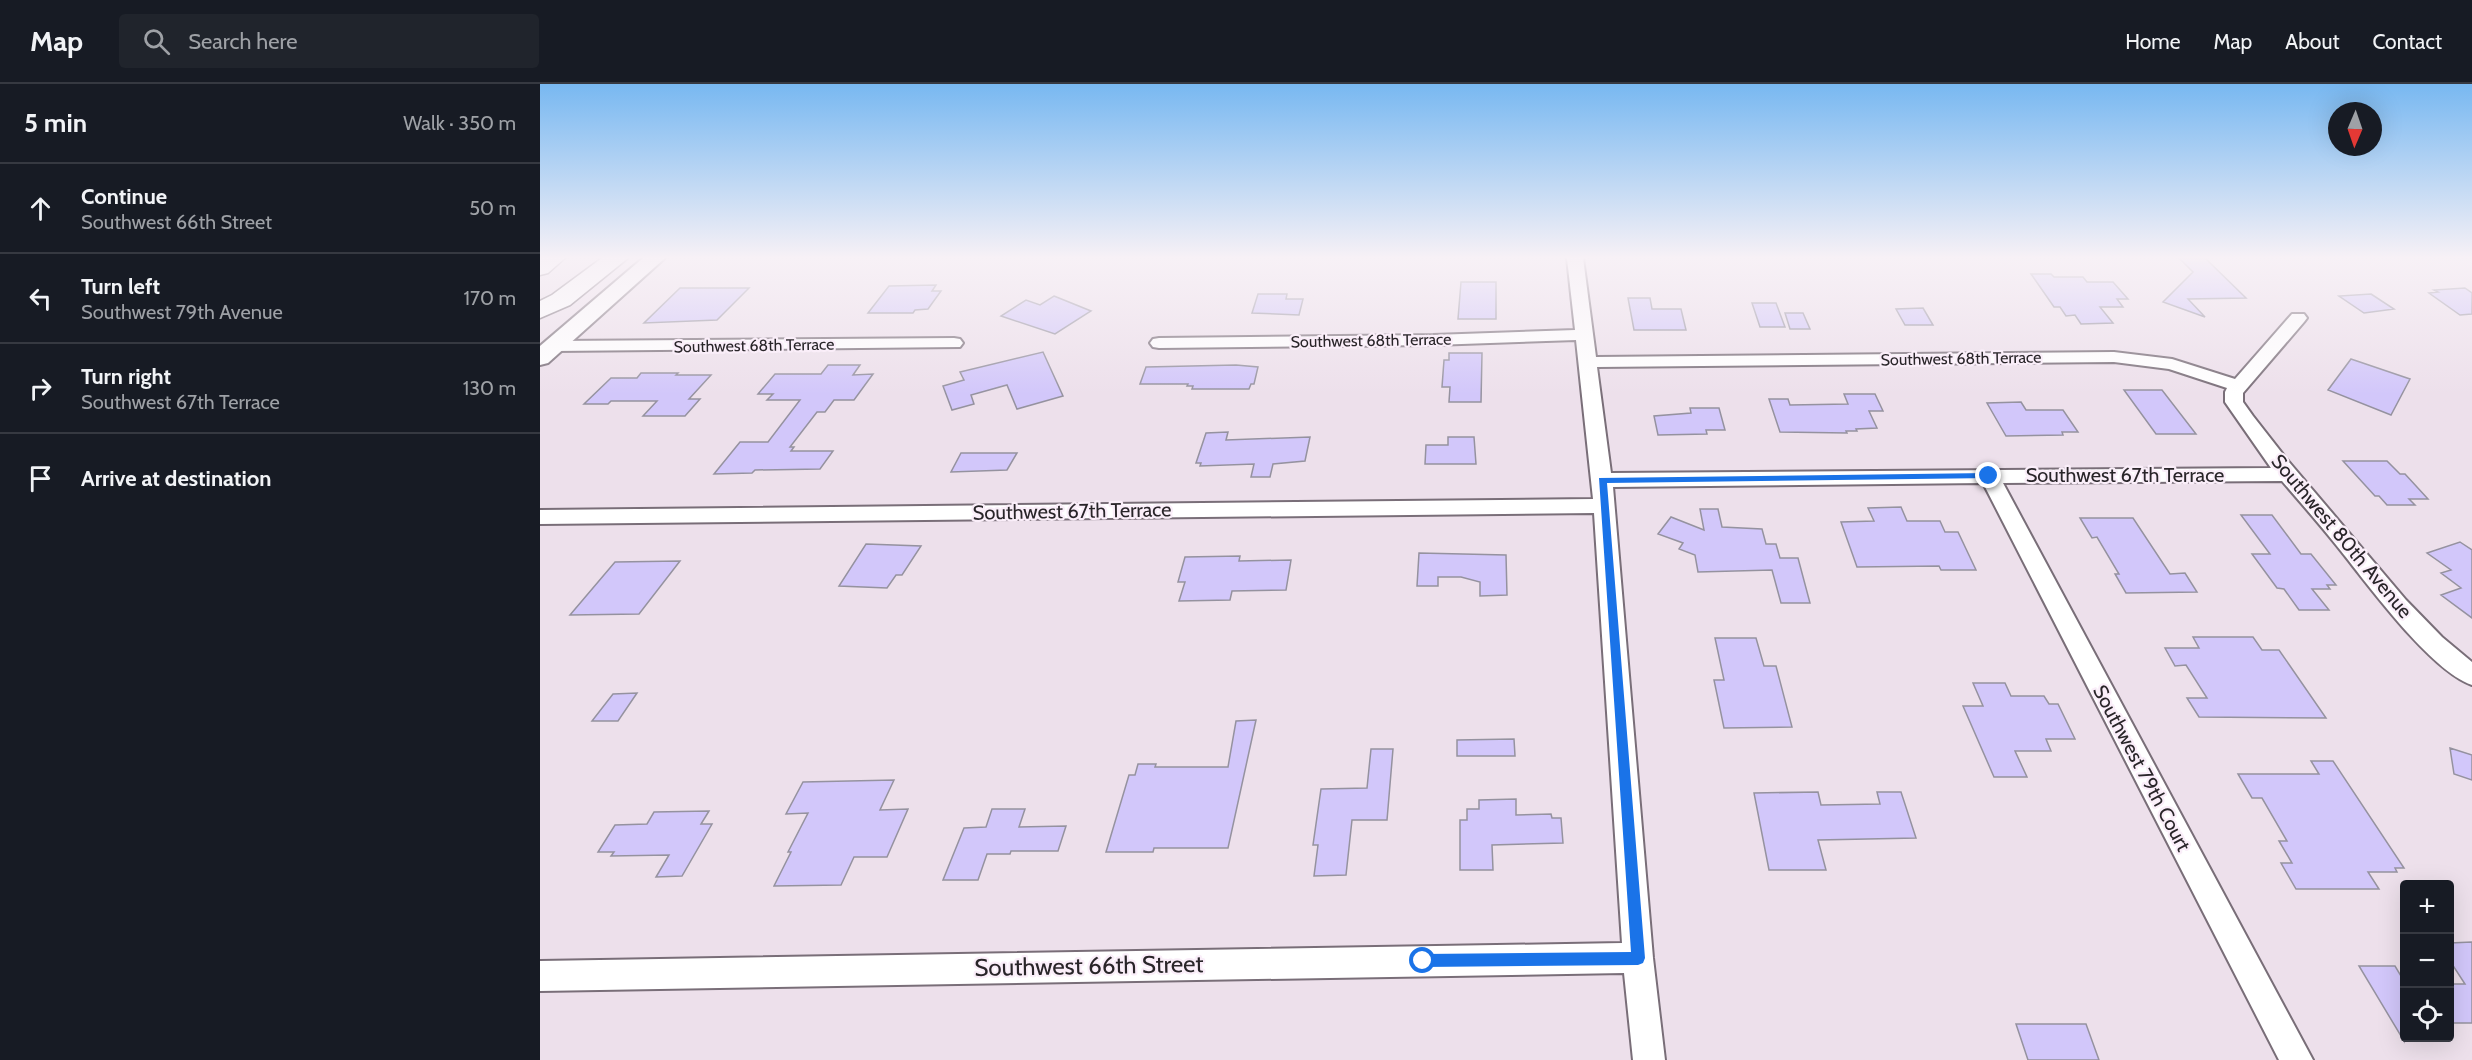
<!DOCTYPE html>
<html lang="en">
<head>
<meta charset="utf-8">
<style>
	body { margin:0; font-family:Cabin,sans-serif; background:#20242c; color:#f1f3f6 }
	.controls { position:absolute; right:18px; bottom:18px; display:grid; overflow:hidden; border-radius:6px; box-shadow:0 6px 24px #0002 }
	.controls button { width:54px; height:54px; display:grid; place-items:center; padding:0; border:0; border-bottom:2px solid #363941; background:#171b24; color:#f1f3f6; font:30px sans-serif }
	.compass { position:absolute; left:1788px; top:18px; width:54px; height:54px; border-radius:50%; background:#171b24; box-shadow:0 6px 24px #0002; rotate:182deg }
	.stop { position:absolute; width:18px; height:18px; margin:-14px; border:4px solid #1a73e8; border-radius:50%; background:#fff }
	.stop.end { background:#1a73e8; border-color:#fff; box-shadow:0 2px 6px #0008 }
	.list { margin:0; padding:0; list-style:none }
	h2 { display:flex; justify-content:space-between; align-items:center; height:78px; margin:0; padding:0 24px; font-size:26px }
	h2 small { font-size:20px; font-weight:400; color:#9ea1a6 }
	.list li { display:grid; grid-template-columns:39px 1fr auto; gap:18px; align-items:center; box-sizing:border-box; height:90px; padding:0 24px; border-top:2px solid #363941 }
	.list b { display:block; font-size:22px; white-space:nowrap }
	.list p { margin:0; font-size:20px; white-space:nowrap; color:#9ea1a6 }
	.list em { font-size:20px; font-style:normal; color:#9ea1a6 }
	.icon { flex:none; width:33px; height:33px; fill:none; stroke:currentColor; stroke-width:2; stroke-linecap:round; stroke-linejoin:round }
	.map { position:relative; flex:none; width:1932px; height:976px; overflow:hidden }
	header { display:flex; align-items:center; gap:36px; box-sizing:border-box; height:84px; padding:0 30px; background:#171b24; border-bottom:2px solid #363941 }
	header strong { font-size:28px }
	nav { display:flex; gap:33px; margin-inline-start:auto; font-size:21px }
	.search { width:420px; height:54px; background:#20242c; display:flex; align-items:center; gap:15px; box-sizing:border-box; padding:0 21px; border-radius:6px; color:#9ea1a6; font-size:22px }
	main { display:flex }
	aside { flex:1; background:#171b24 }
	.map>svg:first-child { display:block }
	.building { fill:#d2c7fa; stroke:#95929f; stroke-width:1.5 }
	.lines { fill:none; stroke-linecap:round; stroke-linejoin:round }
	.minor-casing { stroke:#796e78; stroke-width:4 }
	.tertiary-casing { stroke:#796e78; stroke-width:4 }
	.motorway-casing { stroke:#796e78; stroke-width:3 }
	.minor { fill:#fff; fill-rule:evenodd }
	.tertiary { fill:#fff; fill-rule:evenodd }
	.motorway { fill:#fff; fill-rule:evenodd }
	.route { fill:#1a73e8 }
	.labels { text-anchor:middle; stroke-width:4.5; stroke-linejoin:round; paint-order:stroke }
	.far-street-label { font-size:16px; fill:#292529; stroke:#faeef9 }
	.street-label { font-size:20px; fill:#292529; stroke:#faeef9 }
	.near-street-label { font-size:24px; fill:#292529; stroke:#faeef9 }
</style>
</head>
<body>
<header>
<strong>Map</strong>
<div class="search"><svg class="icon" aria-label="search" viewBox="0 0 24 24"><circle cx="10" cy="10" r="6"/><path d="M15 15l6 6"/></svg>Search here</div>
<nav><a>Home</a><a>Map</a><a>About</a><a>Contact</a></nav>
</header>
<main>
<aside>
<h2>5 min<small>Walk · 350 m</small></h2>
<ul class="list">
<li><svg class="icon" aria-label="ahead" viewBox="0 0 24 24"><path d="M12 20V5M6 11l6-6 6 6"/></svg><div><b>Continue</b><p>Southwest 66th Street</p></div><em>50 m</em></li>
<li><svg class="icon" aria-label="left" viewBox="0 0 24 24"><path d="M17 20v-9H6M10 6l-5 5 5 5"/></svg><div><b>Turn left</b><p>Southwest 79th Avenue</p></div><em>170 m</em></li>
<li><svg class="icon" aria-label="right" viewBox="0 0 24 24"><path d="M7 20v-9h11M14 6l5 5-5 5"/></svg><div><b>Turn right</b><p>Southwest 67th Terrace</p></div><em>130 m</em></li>
<li><svg class="icon" aria-label="arrive" viewBox="0 0 24 24"><path d="M6 21V4h12l-3 4 3 4H6"/></svg><div><b>Arrive at destination</b></div></li>
</ul>
</aside>
<div class="map">
<svg width="1932" height="976" viewBox="0 0 1932 976">
	<rect width="100%" height="100%" fill="#ede0eb"/>
	<path class="building" d="M1639 174H1665L1706 214 1648 215 1665 233 1623 218 1653 188Z
		M1491 190H1511L1514 193H1543L1547 198H1573L1588 215H1577L1583 223H1560L1573 239 1541 240 1535 231 1526 232 1520 223H1514Z
		M921 198H956V235H918Z
		M396 201 392 207H401L388 225 375 226 373 229H328L349 202Z
		M140 204H209L177 236 104 239Z
		M1925 204 1932 209V230L1920 231 1889 209 1898 208 1894 206Z
		M718 210H747L746 215H763L759 231 712 229Z
		M1831 210 1854 225 1824 229 1799 212Z
		M514 212 551 227 515 250 461 232 486 216 500 221Z
		M1088 214H1110L1112 225H1141L1146 246H1094Z
		M1212 219H1236L1245 243H1220Z
		M1383 224 1393 241H1365L1356 225Z
		M1245 229H1263L1270 245H1250Z
		M503 268 523 312 477 325 467 301 431 311 434 320 412 326 403 302 424 296 420 288Z
		M909 269H942L941 318H909L910 303H902L904 276H909Z
		M1811 275 1870 295 1851 331 1788 306Z
		M288 281H320L313 291 333 290 314 316H294L285 328H277L250 363H254L251 367H293L280 385 215 386 212 389 174 390 200 358H228L260 316H227L233 310H218L235 290H281Z
		M696 281 718 283 714 300H711L709 305H652L653 302H647L648 300H600L606 283Z
		M101 289H138L136 291H171L149 315H160L145 332H103L117 317H71L68 320H44L71 294H97Z
		M1584 306H1622L1656 350H1616Z
		M1304 310H1335L1343 327H1329L1337 344 1316 345 1317 347H1306L1307 349 1240 348 1229 315H1248L1250 321 1308 320Z
		M1481 318 1486 326H1523L1538 348H1522L1523 351 1466 352 1447 319Z
		M1150 324H1179L1185 346H1166L1167 350 1118 351 1114 332 1151 329Z
		M688 348 686 356 770 353 765 377 733 380 730 393H711L714 380 660 382 661 379H656L666 349Z
		M908 353H934L936 380H885L886 361H908Z
		M421 369H477L467 386 411 388Z
		M1803 377H1847L1860 390H1865L1888 415H1869L1875 421H1847L1839 412H1835Z
		M1361 423 1367 437H1400L1405 448H1418L1436 486H1401L1399 482 1317 483 1301 438 1334 437 1328 424Z
		M1160 425H1178L1182 443 1222 445 1226 460H1236L1240 474H1258L1270 519H1241L1232 486 1158 488 1155 471 1139 465 1143 459 1118 450 1131 433 1164 446Z
		M1701 431H1732L1761 470H1771L1796 501H1787L1790 505H1772L1789 526H1759L1744 505 1737 504 1712 470H1730Z
		M1540 434H1593L1630 490 1645 489 1657 508 1586 509 1575 490H1579L1557 453 1552 454Z
		M1920 458 1932 466V534L1901 511 1921 504 1901 489 1911 486 1887 469Z
		M326 460 381 462 362 491H356L347 504 299 502Z
		M879 469 966 471 967 511 940 512V498L921 493H898V502H877Z
		M700 472 699 477 751 476 746 506 692 507 690 516 639 517 645 498H638L645 473Z
		M140 477 99 530 30 531 75 478Z
		M1653 553H1713L1722 566H1739L1786 634 1659 633 1647 614H1667L1646 581 1635 582 1625 564H1659Z
		M1175 554H1216L1224 582H1236L1252 643 1184 644 1174 596H1184Z
		M1433 599H1465L1471 612H1504L1509 620H1518L1535 655H1506L1511 667H1475L1487 693H1454L1423 622H1443Z
		M97 609 78 637H52L73 610Z
		M716 636 688 764H614L613 768H566L589 691H595L598 680H616L615 683H688L696 637Z
		M974 655 975 672H917V656Z
		M1910 664 1932 671V696L1914 690Z
		M831 665H853L847 736H812L806 791 774 792 778 761H773L781 705 827 704Z
		M1771 677H1793L1864 784H1855L1857 788H1828L1839 805H1756L1741 779H1752L1739 757H1747L1722 714H1712L1698 690H1779Z
		M354 696 340 726 368 725 347 773H314L301 801 234 802 251 768H248L268 729 246 730 263 698Z
		M1278 708 1281 721 1340 720 1337 708H1361L1376 754 1278 756 1286 786H1229L1214 709Z
		M976 715V731L1011 730 1012 734H1021L1023 759 952 761 953 786H920V736H927V725H939V716Z
		M452 725H485L479 743 526 742 518 767H471L470 770H447L438 796H403L424 744 446 743Z
		M169 727 161 740H172L142 792 116 793 129 771 71 772 74 768H58L75 741 107 740 114 728Z
		M1932 858V939H1910V900H1925L1910 877V859Z
		M1819 882H1855L1864 897V957Z
		M1476 940H1546L1559 976H1488Z"/>
	<g class="lines">
		<g class="minor-casing">
			<path id="minor" d="M1027 174H1043L1056 273 1574 268 1632 275 1695 295 1752 230H1764L1767 234 1764 238 1703 309V318L1713 332 1749 378 1866 516 1902 553 1932 578V601C1891 587 1829 502 1801 467 1782 443 1762 420 1742 397L1463 399 1773 976H1739L1443 399 1073 403 1113 874 1125 976H1093L1084 889 0 907V877L1082 859 1054 429 0 440V426L1053 415 1036 256 893 261 619 264 613 263 610 259 613 255 619 254 893 251 1035 246ZM1574 278 1629 285 1687 304 1685 308V318L1731 384 1071 389 1057 283Z
				M414 254 420 255 423 259 420 263 14 267 8 266 5 262 8 258 14 257Z"/>
		</g>
		<g class="tertiary-casing">
			<path id="tertiary" d="M103 174H125L8 279 0 281V262Z"/>
		</g>
		<g class="motorway-casing">
			<path id="motorway" d="M0 174H25L8 189 0 191Z
				M62 174H88L30 221 0 234V217L12 211Z"/>
		</g>
		<use href="#minor" class="minor"/>
		<use href="#tertiary" class="tertiary"/>
		<use href="#motorway" class="motorway"/>
	</g>
	<linearGradient id="sky" x2="0" y2="1"><stop stop-color="#78b8f1"/><stop offset="0.56" stop-color="#f7f1f6"/><stop offset="1" stop-color="#f7f1f6" stop-opacity="0"/></linearGradient>
	<rect width="1932" height="310" fill="url(#sky)"/>
	<path class="route" d="M1449 389 1453 392 1452 394 1067 399 1105 874 1103 879 1098 881 883 883 878 881 876 877 878 872 883 870 1091 868 1059 394Z"/>
	<g class="labels">
		<g class="far-street-label">
			<text transform="translate(831 256) rotate(-1)" y="6">Southwest 68th Terrace</text>
			<text transform="translate(214 261) rotate(-1)" y="6">Southwest 68th Terrace</text>
			<text transform="translate(1421 274) rotate(-1)" y="6">Southwest 68th Terrace</text>
		</g>
		<g class="street-label">
			<text x="1585" y="398">Southwest 67th Terrace</text>
			<text transform="translate(532 427) rotate(-1)" y="7">Southwest 67th Terrace</text>
			<text transform="translate(1802 452) rotate(50)" y="7">Southwest 80th Avenue</text>
			<text transform="translate(1602 684) rotate(62)" y="7">Southwest 79th Court</text>
		</g>
		<g class="near-street-label">
			<text transform="translate(549 882) rotate(-1)" y="8">Southwest 66th Street</text>
		</g>
	</g>
</svg>
<div class="controls">
<button>+</button>
<button>−</button>
<button><svg class="icon" aria-label="locate" viewBox="0 0 24 24"><circle cx="12" cy="12" r="6"/><path d="M12 2v4M12 18v4M2 12h4M18 12h4"/></svg></button>
</div>
<svg class="compass" viewBox="-18 -18 36 36"><path d="M0-13l5 13h-10z" fill="#e53935"/><path d="M0 13l5-13h-10z" fill="#9ea1a6"/></svg>
<div class="stop" style="left:883px;top:877px"></div>
<div class="stop end" style="left:1449px;top:392px"></div>
</div>
</main>
</body>
</html>
